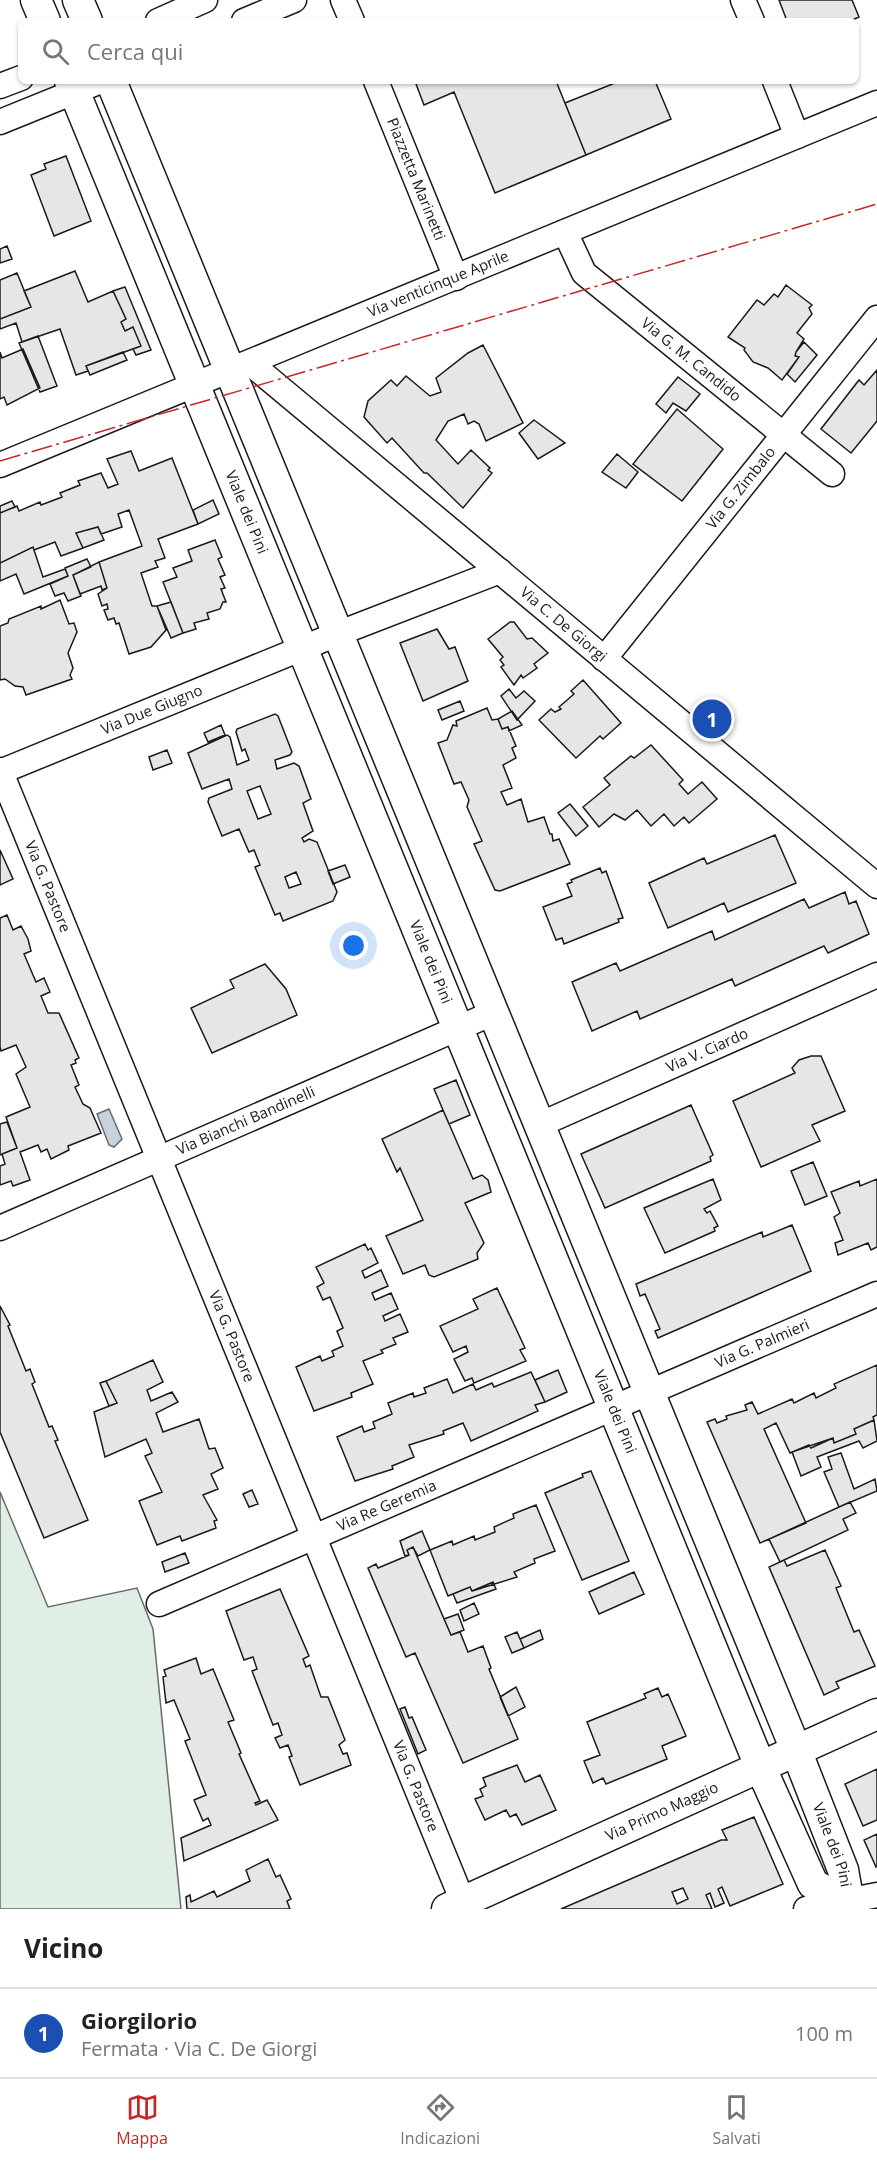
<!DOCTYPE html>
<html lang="it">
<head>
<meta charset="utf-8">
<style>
	body { margin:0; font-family:"Open Sans",sans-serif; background:#f6f6f6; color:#222 }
	.you { position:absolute; left:354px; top:946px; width:21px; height:21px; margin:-15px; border:4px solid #fff; border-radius:50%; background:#1a73e8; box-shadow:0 0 0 9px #1a73e833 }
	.badge { display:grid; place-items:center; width:39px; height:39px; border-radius:50%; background:#c62828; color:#fff; font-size:20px; font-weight:700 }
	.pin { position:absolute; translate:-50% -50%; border:3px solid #fff; box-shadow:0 2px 6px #0006 }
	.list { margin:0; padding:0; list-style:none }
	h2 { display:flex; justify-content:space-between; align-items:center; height:78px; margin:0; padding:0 24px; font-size:26px }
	h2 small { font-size:20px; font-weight:400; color:#767676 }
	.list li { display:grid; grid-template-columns:39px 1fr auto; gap:18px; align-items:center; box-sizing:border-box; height:90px; padding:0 24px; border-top:2px solid #e0e0e0 }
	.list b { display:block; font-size:22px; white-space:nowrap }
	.list p { margin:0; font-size:20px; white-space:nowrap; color:#767676 }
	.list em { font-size:20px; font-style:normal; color:#767676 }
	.icon { flex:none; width:33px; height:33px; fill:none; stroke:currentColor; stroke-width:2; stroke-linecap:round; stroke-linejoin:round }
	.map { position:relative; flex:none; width:877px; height:1909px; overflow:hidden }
	.search { position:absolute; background:#fff; box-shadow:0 2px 4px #0004; left:18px; right:18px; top:18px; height:66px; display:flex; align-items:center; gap:15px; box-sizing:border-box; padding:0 21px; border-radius:9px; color:#767676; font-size:22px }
	.sheet { height:168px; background:#fff }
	nav { display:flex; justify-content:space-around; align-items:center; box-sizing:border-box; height:84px; border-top:2px solid #e0e0e0; background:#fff; font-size:16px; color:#767676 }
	nav a { display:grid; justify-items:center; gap:3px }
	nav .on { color:#c62828 }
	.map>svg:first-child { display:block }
	.green { fill:#e0efe3; stroke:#6a6a6a; stroke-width:1.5 }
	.water { fill:#c6d2dc; stroke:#6a6a6a; stroke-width:1.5 }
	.building { fill:#e6e6e6; stroke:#1a1a1a; stroke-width:1.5; fill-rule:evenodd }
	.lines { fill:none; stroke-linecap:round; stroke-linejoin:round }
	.minor-casing { stroke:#1a1a1a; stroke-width:27 }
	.tertiary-casing { stroke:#1a1a1a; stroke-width:33 }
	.minor { stroke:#fff; stroke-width:24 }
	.tertiary { stroke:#fff; stroke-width:30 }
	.power { stroke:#c62828; stroke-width:1.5; stroke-dasharray:21 4.5 3 4.5; stroke-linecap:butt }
	.labels { text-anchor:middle; stroke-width:4.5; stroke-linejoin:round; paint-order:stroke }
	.street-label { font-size:15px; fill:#1a1a1a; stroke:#fff }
</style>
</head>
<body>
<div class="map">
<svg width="877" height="1909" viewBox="0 0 877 1909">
	<rect width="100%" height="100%" fill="#fff"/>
	<path class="green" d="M0 1492 48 1607 137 1588 153 1629 181 1909H0Z"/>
	<path class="water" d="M109 1109 122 1139 114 1147 109 1145 97 1114Z"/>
	<path class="building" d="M779 0H852L859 17 850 21H787Z
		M424 81H556L586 155 495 193 454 92 424 105 416 84Z
		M620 81H655L671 119 586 155 565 103Z
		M66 156 91 221 54 236 31 175 46 169 44 164Z
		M7 246 12 259 0 263V249Z
		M75 271 88 302 113 291 126 319 121 322 125 331 133 327 141 346 86 366 88 371 76 375 60 329 22 342 16 323 0 329V319L31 307 24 291Z
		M17 273 31 307 0 319V280Z
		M786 285 812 305 809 308 812 314 797 333 804 339 796 352 795 356 799 357 782 380 768 368 753 362 744 350 745 348 728 337 757 300 764 305 774 294 778 297Z
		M125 287 151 350 136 355 133 349 141 346 133 327 125 331 121 322 126 319 113 291Z
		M38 336 57 386 40 392 19 343Z
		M804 342 817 355 795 382 787 374 799 357 795 356 796 352Z
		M483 345 523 423 486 441 479 424 474 421 468 424 464 414 448 421 436 440 458 464 471 450 490 468 488 470 492 473 463 508 427 473H424L392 438 387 443 364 417 368 401 391 380 397 386 406 376 430 396 441 392 436 378 468 353Z
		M23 349 40 388 7 405 4 397 0 399V352L2 358Z
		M123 352 127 360 90 375 86 366Z
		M877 370V421L851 453 821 429 859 380 864 385Z
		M678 377 700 394 686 411 673 403 666 413 656 404Z
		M677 409 723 449 682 501 633 464Z
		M534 420 565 443 538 459 519 433Z
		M131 451 139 471 172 458 198 524 158 539 165 558 155 561 158 567 141 573 152 606H157L166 630 151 647 129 654 119 623 116 624 114 618 108 620 104 610 108 609 107 604 102 606 98 594 107 588 99 562 142 546 129 510 118 514 122 527 101 534 98 527 76 533 83 548 61 556 55 542 34 550 33 547 0 563V513L17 506 19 511 40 502 41 505 62 497 60 493 80 485 78 481 101 473 108 488 118 484 107 459Z
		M617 454 638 472 626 488 602 472Z
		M213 500 219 514 198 524 193 510Z
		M12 501 15 507 0 513V506Z
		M98 527 104 540 83 548 76 533Z
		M215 540 222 557 218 559 225 575 220 577 225 588 221 589 226 602H223L220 609 207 613 209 619 194 623 196 629 183 633 163 582 177 577 173 568 192 561 188 550Z
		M33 547 43 577 65 569 68 576 24 594 16 574 0 581V563Z
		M87 559 91 567 73 575 81 596 68 601 64 593 55 596 50 584 68 576 65 568Z
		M99 562 107 588 102 590 101 586 80 594 73 575Z
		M60 600 69 624 74 623 77 632 68 653 73 668 70 675 72 679 26 695 23 687 15 686 5 679 0 680V626L8 623 9 619 41 606V609Z
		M171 602 183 633 171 638 157 606Z
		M510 622H514L527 639 532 638 548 653 534 664 537 668 523 678 521 675 514 685 501 667 504 665 500 660 503 657 488 639Z
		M437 629 449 649 455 647 468 681 423 701 400 643Z
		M583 680 621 723 603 739 600 736 576 758 539 720 551 709 555 712 561 709 559 707 574 694 571 691Z
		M509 689 516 698 524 691 535 701 517 720 501 696Z
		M460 701 464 711 442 720 438 710Z
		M487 708 492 720 498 719 502 729 508 727 516 746 512 748 516 758 503 765 512 788 501 792 507 805 521 799 528 822 544 817 550 834H552L553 841 559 839 570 864 500 891 495 890 474 844 482 841 467 807 469 800 461 782 454 784 438 743 447 740 453 725 457 726 456 721Z
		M512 711 522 725 509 731 508 727 502 729 498 719Z
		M275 714 278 716 292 752 290 755 275 760 277 769 294 763 299 766 311 799 303 803 313 831 302 838 304 842 309 839 317 842 337 892 333 901 283 921 280 913 275 915 255 867 260 865 254 850 249 852 239 829 222 836 208 802 209 798 232 789 229 779 202 789 188 753 227 735 230 737 237 765 249 760 245 749 242 751 236 732 237 729ZM260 786 271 814 258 819 247 791ZM296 872 301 884 289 888 285 877Z
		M221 725 225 735 208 742 204 733Z
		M651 745 683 780 679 784 688 794 702 782 717 799 689 823 684 817 674 826 664 814 651 826 637 810 625 820 614 814 599 827 583 807 610 785 604 778 631 756 634 758Z
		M167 750 172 763 153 770 149 757Z
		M570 804 588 826 576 836 558 813Z
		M775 835 796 883 728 912 724 903 668 928 649 883 704 858 707 864Z
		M0 850 13 879 0 885Z
		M345 865 350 877 333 884 328 871Z
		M600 868 602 873 606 871 623 918 618 919 619 922 564 944 562 938 556 940 543 907 572 896 567 884 572 882 571 880Z
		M845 892 849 904 856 901 869 934 828 953 824 946 735 986 732 979 640 1019 637 1011 592 1031 572 982 616 963 620 971 712 931 715 940 804 899 809 908Z
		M7 915 13 930 21 926 28 939 31 951 24 954 36 982 44 978 50 992 41 996 48 1013H59L79 1058 75 1060 76 1063 71 1065 79 1085 75 1087 83 1104 90 1108 101 1133 68 1146 69 1150 51 1159 47 1149 41 1152 38 1145 20 1152 30 1180 13 1186 11 1181 0 1185V1166L5 1164 2 1154 17 1148 6 1117 30 1107 16 1074 26 1067 16 1045 1 1051 0 1047V918Z
		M265 964 286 989 297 1015 212 1053 191 1008 234 988 230 980Z
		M811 1056H821L845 1111 812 1125 820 1141 761 1167 733 1101 795 1073 792 1068 799 1060Z
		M456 1080 470 1115 449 1124 434 1089Z
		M691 1105 713 1155 710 1157 711 1161 605 1208 581 1154Z
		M443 1110 473 1179 482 1175 488 1180 491 1192 465 1203 484 1243 477 1253 478 1259 434 1277 429 1275 425 1265 403 1274 386 1236 423 1220 400 1168 397 1172 382 1139Z
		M7 1122 17 1148 0 1155V1124Z
		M813 1162 827 1196 805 1205 791 1171Z
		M713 1179 721 1200 704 1209 707 1213 710 1211 718 1226 714 1228 715 1231 665 1253 644 1208Z
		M877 1179V1247L871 1250 868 1243 838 1255 835 1243 843 1240 834 1217 840 1213 831 1192 859 1181 860 1186Z
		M792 1225 811 1271 658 1338 655 1331 660 1329 645 1294 640 1296 636 1284 762 1232 763 1237Z
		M365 1244 368 1250 371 1248 378 1263 362 1271 365 1278 381 1270 388 1286 372 1293 375 1300 391 1293 398 1309 383 1316 385 1321 400 1314 408 1332 393 1338 396 1344 381 1350 383 1353 363 1361 373 1384 351 1393 352 1397 314 1411 296 1367 320 1356 322 1361 334 1356 332 1351 343 1346 337 1331 343 1328 330 1297 323 1300 317 1287 324 1283 316 1267Z
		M497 1288 525 1348 520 1350 526 1361 474 1383 472 1378 465 1381 454 1359 468 1352 466 1346 453 1352 440 1326 478 1309 473 1299Z
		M0 1306 10 1325 8 1326 26 1371 30 1369 35 1382 32 1384 49 1427 52 1426 58 1440 55 1441 88 1520 44 1538 0 1432Z
		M153 1360 163 1382 147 1390 151 1401 172 1392 178 1402 156 1413 163 1432 199 1419 209 1449 215 1448 223 1468 211 1474 218 1489 203 1495 217 1520 214 1521 216 1528 182 1541 180 1536 157 1545 139 1501 162 1492 145 1456 152 1453 146 1439 105 1457 94 1412 117 1403 106 1381Z
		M877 1365V1415L873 1417 874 1420 854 1429 856 1434 834 1443 833 1438 811 1448 809 1445 790 1453 776 1423 764 1429 806 1523 760 1543 707 1422 715 1419 717 1423 727 1419 726 1416 747 1410 745 1405 752 1402 758 1414 792 1399 794 1403 814 1393 816 1398 836 1388 834 1384Z
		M558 1370 567 1392 545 1402 535 1380Z
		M531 1372 545 1402 535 1405 538 1411 471 1441 463 1423 443 1431 444 1434 409 1445 414 1457 392 1466 393 1469 355 1481 337 1437 362 1426 364 1432 375 1428 373 1422 392 1414 388 1403 413 1393 414 1397 426 1393 424 1388 447 1379 453 1393 473 1384 476 1390 492 1383 494 1387Z
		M106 1381 117 1403 109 1406 100 1383Z
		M874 1420 877 1441 863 1448 859 1441 817 1457 821 1467 801 1476 792 1452 833 1438 834 1443 856 1434 854 1429Z
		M841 1453 854 1489 875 1479 877 1491 839 1507 824 1472 832 1469 828 1457Z
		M591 1471 629 1561 582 1580 545 1493 583 1477 582 1474Z
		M252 1490 258 1504 249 1507 243 1494Z
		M850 1502 856 1513 843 1519 848 1530 780 1562 769 1539Z
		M536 1505 555 1551 534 1559 535 1563 514 1572 517 1577 472 1591 470 1587 448 1596 430 1550 452 1541 453 1545 474 1536 475 1540 495 1532 494 1527 514 1518 513 1514Z
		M422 1531 430 1550 418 1556 413 1547 407 1550 409 1555 405 1556 400 1541Z
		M413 1547 451 1635 460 1632 468 1652 483 1646 491 1668 489 1669 518 1739 463 1763 415 1653 406 1657 368 1568 376 1564 378 1568 409 1555 407 1550Z
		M825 1550 841 1586 836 1588 854 1632 859 1630 875 1666 836 1682 839 1688 824 1695 769 1567 784 1560 787 1566Z
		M185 1553 189 1563 165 1572 162 1562Z
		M634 1572 644 1594 599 1614 589 1592Z
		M493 1582 496 1589 457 1603 453 1594 470 1587 472 1591Z
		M280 1589 309 1656 303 1659 306 1667 310 1665 321 1697H328L345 1740 339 1745 343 1754 347 1753 351 1765 300 1785 289 1757 292 1756 288 1745 280 1748 275 1738 282 1735 278 1723 273 1725 252 1671 257 1669 253 1657 244 1660 226 1611Z
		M474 1603 479 1614 464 1621 460 1610Z
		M458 1614 464 1630 451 1635 444 1619Z
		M540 1630 543 1639 524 1648 520 1639Z
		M517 1632 524 1648 512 1653 505 1637Z
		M196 1658 201 1674 213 1669 234 1720 228 1722 241 1753 239 1754 260 1801 255 1803 256 1805 267 1800 278 1820 184 1861 181 1838 211 1825 208 1818 203 1821 194 1800 206 1795 185 1741 190 1739 174 1700 166 1703 163 1677 166 1676 164 1670Z
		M516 1687 525 1707 508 1716 500 1697Z
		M658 1688 662 1697 668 1694 686 1736 662 1746 667 1759 606 1784 603 1778 593 1783 584 1761 600 1755 587 1722 646 1698 644 1694Z
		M405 1707 409 1718 412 1717 426 1750 418 1754 400 1709Z
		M517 1765 525 1782 540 1775 556 1810 522 1825 516 1814 510 1817 506 1810 485 1820 475 1799 483 1796 480 1789 486 1786 483 1778Z
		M877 1769V1820L863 1826 845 1784Z
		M754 1817 783 1884 730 1906 722 1887 718 1889 724 1903 715 1907 710 1893 706 1895 712 1909H561L721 1840H727L722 1830ZM683 1888 688 1899 677 1904 672 1892Z
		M877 1834V1866L876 1867 864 1840Z
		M268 1859 276 1877 280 1875 291 1899 287 1901 290 1909H187L186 1897 190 1895 191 1902 214 1891 217 1897 250 1881 246 1870Z"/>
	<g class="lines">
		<g class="minor-casing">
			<g id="minor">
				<path d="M343 0 352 21"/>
				<path d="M743 0 752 21"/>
				<path d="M158 21 205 0"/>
				<path d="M244 21 294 0"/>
				<path id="s1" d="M376 81 456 278"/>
				<path d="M775 81 797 136"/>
				<path d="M0 86 21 78"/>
				<path d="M0 122 101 81"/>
				<path id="s2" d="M565 232 584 273 832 474"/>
				<path id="s3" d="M250 363 877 886"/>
				<path id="s4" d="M0 465 877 103"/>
				<path id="s5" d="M604 659 877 318"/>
				<path id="s6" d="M0 770 463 1902"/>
				<path id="s7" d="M0 772 337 634 500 571"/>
				<path id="s8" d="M539 1125 877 975"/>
				<path id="s9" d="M0 1228 493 1013"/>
				<path id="s10" d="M159 1604 877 1294"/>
				<path d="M806 1909 877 1895"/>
			</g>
		</g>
		<g class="tertiary-casing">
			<g id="tertiary">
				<path d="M36 0 45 21"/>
				<path d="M78 0 87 21"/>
				<path id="s11" d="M70 81 760 1766 813 1884 847 1903"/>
				<path id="s12" d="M111 81 796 1750 843 1870 850 1909"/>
				<path id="s13" d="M447 1909 877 1714"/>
			</g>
		</g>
		<use href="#minor" class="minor"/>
		<use href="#tertiary" class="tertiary"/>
		<path class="power" d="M0 461 877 204"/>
	</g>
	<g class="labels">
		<g class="street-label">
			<text dy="5" stroke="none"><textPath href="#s1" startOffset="106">Piazzetta Marinetti</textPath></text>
			<text dy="5" stroke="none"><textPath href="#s4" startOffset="474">Via venticinque Aprile</textPath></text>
			<text dy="5" stroke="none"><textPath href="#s2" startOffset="183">Via G. M. Candido</textPath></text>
			<text dy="5" stroke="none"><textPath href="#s5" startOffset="219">Via G. Zimbalo</textPath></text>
			<text dy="5" stroke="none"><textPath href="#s11" startOffset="466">Viale dei Pini</textPath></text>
			<text dy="5" stroke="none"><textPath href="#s3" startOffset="408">Via C. De Giorgi</textPath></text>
			<text dy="5" stroke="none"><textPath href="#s7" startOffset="164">Via Due Giugno</textPath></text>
			<text dy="5" stroke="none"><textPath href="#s6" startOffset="126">Via G. Pastore</textPath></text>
			<text dy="5" stroke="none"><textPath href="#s11" startOffset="952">Viale dei Pini</textPath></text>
			<text dy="5" stroke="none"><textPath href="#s8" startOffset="184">Via V. Ciardo</textPath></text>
			<text dy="5" stroke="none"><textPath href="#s9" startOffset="268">Via Bianchi Bandinelli</textPath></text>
			<text dy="5" stroke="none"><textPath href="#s6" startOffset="612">Via G. Pastore</textPath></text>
			<text dy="5" stroke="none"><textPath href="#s10" startOffset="657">Via G. Palmieri</textPath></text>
			<text dy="5" stroke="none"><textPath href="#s11" startOffset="1438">Viale dei Pini</textPath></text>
			<text dy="5" stroke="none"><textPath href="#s10" startOffset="248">Via Re Geremia</textPath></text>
			<text dy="5" stroke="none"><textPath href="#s6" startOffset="1098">Via G. Pastore</textPath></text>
			<text dy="5" stroke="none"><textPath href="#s13" startOffset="236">Via Primo Maggio</textPath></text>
			<text dy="5" stroke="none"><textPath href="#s12" startOffset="1906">Viale dei Pini</textPath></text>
		</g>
	</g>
</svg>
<div class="you"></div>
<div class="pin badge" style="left:712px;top:719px;background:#1a4fb4">1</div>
<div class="search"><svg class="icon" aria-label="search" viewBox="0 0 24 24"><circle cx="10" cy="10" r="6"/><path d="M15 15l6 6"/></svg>Cerca qui</div>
</div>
<section class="sheet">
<h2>Vicino<small></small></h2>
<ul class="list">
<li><span class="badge" style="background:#1a4fb4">1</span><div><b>Giorgilorio</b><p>Fermata · Via C. De Giorgi</p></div><em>100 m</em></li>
</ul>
</section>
<nav>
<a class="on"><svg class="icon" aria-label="map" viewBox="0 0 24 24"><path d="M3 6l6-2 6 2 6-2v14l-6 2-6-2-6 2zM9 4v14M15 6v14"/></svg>Mappa</a>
<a><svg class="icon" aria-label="directions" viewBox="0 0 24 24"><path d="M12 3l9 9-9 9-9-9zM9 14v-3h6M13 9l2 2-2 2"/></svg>Indicazioni</a>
<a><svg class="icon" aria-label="saved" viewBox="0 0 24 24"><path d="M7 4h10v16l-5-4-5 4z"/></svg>Salvati</a>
</nav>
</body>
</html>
